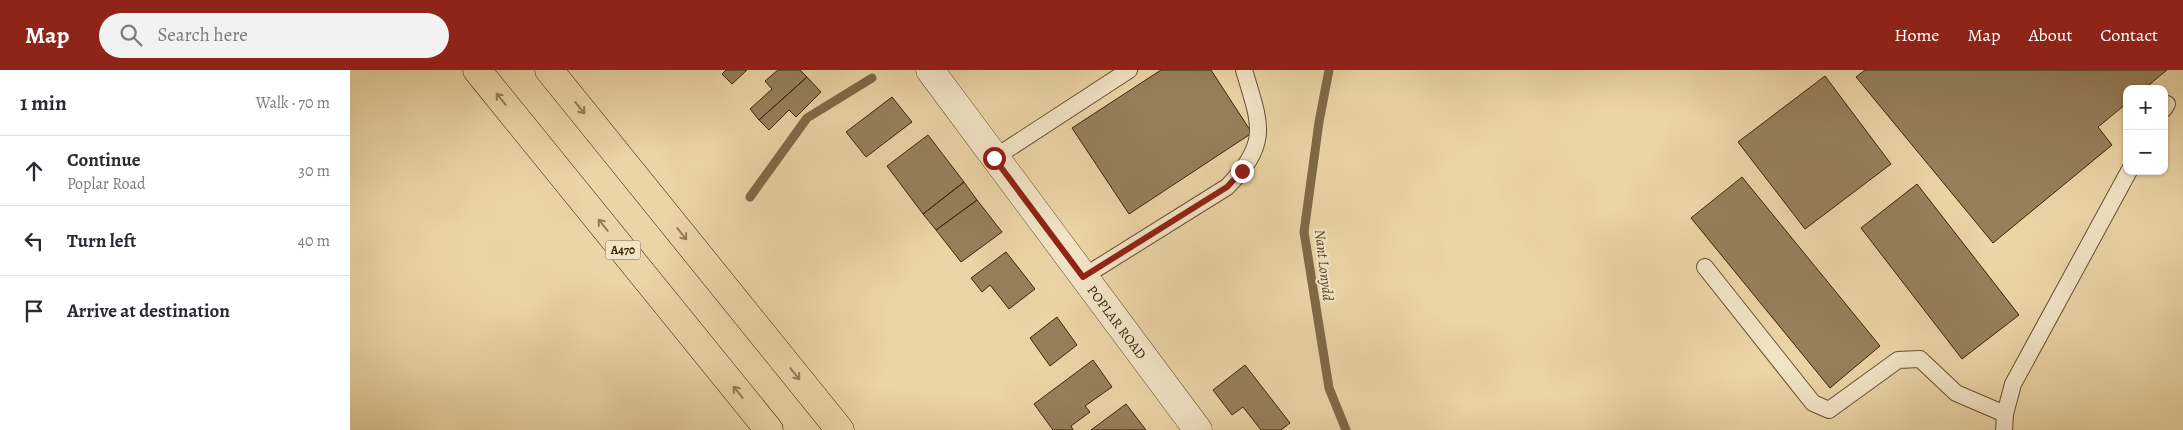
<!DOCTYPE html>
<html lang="en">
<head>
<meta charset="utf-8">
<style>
	body { margin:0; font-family:Alegreya,serif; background:#f2f2f3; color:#2b2b33 }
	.controls { position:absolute; right:15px; top:15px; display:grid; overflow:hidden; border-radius:10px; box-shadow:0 1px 4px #0004 }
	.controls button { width:45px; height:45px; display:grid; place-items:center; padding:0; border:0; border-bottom:1px solid #e1e1e2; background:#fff; color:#2b2b33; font:25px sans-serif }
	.stop { position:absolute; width:15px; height:15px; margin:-11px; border:4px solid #8f2418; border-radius:50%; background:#fff }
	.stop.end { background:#8f2418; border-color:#fff; box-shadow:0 1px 5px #0008 }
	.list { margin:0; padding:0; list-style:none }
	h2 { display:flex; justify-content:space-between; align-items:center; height:65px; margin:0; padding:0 20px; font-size:21px }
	h2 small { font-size:16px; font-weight:400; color:#7c7c81 }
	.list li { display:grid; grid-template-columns:32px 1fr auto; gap:15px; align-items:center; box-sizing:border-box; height:70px; padding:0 20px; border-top:1px solid #e1e1e2 }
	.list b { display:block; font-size:19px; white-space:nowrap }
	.list p { margin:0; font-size:16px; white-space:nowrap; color:#7c7c81 }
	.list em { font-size:16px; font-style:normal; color:#7c7c81 }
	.icon { flex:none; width:28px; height:28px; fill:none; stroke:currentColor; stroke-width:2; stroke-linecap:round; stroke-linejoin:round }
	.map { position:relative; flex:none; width:1833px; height:360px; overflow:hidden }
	header { display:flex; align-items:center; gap:30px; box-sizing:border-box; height:70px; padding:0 25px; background:#8f2418; color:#fff }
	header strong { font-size:24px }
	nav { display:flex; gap:28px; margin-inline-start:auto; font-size:18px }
	.search { width:350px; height:45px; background:#f2f2f3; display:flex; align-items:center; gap:12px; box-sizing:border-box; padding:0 18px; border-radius:28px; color:#7c7c81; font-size:19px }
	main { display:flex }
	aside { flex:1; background:#fff }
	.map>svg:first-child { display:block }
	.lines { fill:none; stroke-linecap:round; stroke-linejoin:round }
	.stream { stroke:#7f6a46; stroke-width:9 }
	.building { fill:#96805a; stroke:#392508 }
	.service-casing { stroke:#665130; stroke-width:18 }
	.minor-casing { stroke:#665130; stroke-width:29 }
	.trunk-casing { stroke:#392508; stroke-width:29 }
	.service { stroke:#f2e3c5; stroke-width:16 }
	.minor { stroke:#f2e3c5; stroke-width:28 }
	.trunk { stroke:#ebd4a6; stroke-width:28 }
	.oneway { stroke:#927c57 }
	.route { stroke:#8f2418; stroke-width:6 }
	.labels { text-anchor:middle; stroke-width:4.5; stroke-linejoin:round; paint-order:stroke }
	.shield { fill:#f2e3c5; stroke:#705e41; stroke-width:1 }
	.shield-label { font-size:12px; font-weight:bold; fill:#392508 }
	.street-label { font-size:14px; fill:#392508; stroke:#f2e3c5 }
	.water-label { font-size:15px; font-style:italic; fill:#5c4827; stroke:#f2e3c5 }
</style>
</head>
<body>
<header>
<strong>Map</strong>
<div class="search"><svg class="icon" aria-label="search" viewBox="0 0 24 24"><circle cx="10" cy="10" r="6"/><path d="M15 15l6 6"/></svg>Search here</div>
<nav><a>Home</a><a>Map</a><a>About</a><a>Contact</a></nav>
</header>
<main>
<aside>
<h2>1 min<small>Walk · 70 m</small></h2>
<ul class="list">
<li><svg class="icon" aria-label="ahead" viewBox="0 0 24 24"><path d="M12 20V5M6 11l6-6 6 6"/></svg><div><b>Continue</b><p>Poplar Road</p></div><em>30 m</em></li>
<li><svg class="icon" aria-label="left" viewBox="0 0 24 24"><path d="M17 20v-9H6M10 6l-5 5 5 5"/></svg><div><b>Turn left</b></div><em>40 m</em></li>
<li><svg class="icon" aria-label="arrive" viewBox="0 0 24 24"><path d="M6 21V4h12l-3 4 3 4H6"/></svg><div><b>Arrive at destination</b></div></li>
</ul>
</aside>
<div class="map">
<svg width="1833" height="360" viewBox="0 0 1833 360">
	<rect width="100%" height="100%" fill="#ebd4a6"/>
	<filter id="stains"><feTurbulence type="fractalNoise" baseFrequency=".004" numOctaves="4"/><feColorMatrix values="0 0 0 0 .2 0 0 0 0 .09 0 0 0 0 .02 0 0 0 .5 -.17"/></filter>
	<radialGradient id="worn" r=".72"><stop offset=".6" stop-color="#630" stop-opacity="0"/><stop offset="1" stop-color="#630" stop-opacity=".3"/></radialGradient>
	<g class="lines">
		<path class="stream" d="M979 0 969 52 954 162 979 318 996 360
			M400 127 457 48 522 8"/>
	</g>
	<path class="building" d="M376 0H397L382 14 372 4Z
		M428 0H450L457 7 409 50 400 39 422 19 415 11Z
		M811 0H861L902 63 779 144 722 58Z
		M1515 0H1817L1794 19H1777V33L1748 57 1762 75 1643 173 1506 7Z
		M1475 6 1541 94 1455 159 1388 72Z
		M457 7 471 22 446 47 439 40 419 60 409 50Z
		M542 27 562 52 516 87 496 62Z
		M578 65 614 112 573 144 537 96Z
		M1392 107 1530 276 1480 318 1341 148Z
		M614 112 627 130 586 160 573 144Z
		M1567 114 1669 245 1612 289 1511 158Z
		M627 130 652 162 611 192 586 160Z
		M656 182 685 219 659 239 640 215 632 222 621 208Z
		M707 247 727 275 700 296 680 268Z
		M743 290 762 317 735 336 740 342 721 356 723 360H703L684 334Z
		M895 295 940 353 931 360H911L893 337 882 345 863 320Z
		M776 334 796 360H741Z"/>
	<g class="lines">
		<g class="service-casing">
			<path id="service" d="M1814 39 1817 34
				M644 88 779 0
				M1355 197 1463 333 1479 340 1548 290 1570 289 1606 323 1655 344
				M733 207 877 117C921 72 910 54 894 0
				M1654 360 1655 344 1663 314 1779 101"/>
		</g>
		<g class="minor-casing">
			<path id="minor" d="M580 0 848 360"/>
		</g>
		<g class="trunk-casing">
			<path id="trunk" d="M127 0 419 360
				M199 0 490 360"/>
		</g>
		<use href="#service" class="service"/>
		<use href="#minor" class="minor"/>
		<use href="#trunk" class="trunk"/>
	</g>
	<defs><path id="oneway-shaft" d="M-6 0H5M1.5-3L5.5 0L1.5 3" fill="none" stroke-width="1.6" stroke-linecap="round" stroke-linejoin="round" transform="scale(1.25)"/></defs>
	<g class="oneway">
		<use href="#oneway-shaft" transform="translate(151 29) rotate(-129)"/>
		<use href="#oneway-shaft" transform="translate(230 38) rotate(51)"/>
		<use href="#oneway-shaft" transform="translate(253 155) rotate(-129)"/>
		<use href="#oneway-shaft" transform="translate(332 164) rotate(51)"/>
		<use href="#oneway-shaft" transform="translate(445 304) rotate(51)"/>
		<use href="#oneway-shaft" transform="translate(388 322) rotate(-129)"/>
	</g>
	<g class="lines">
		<path class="route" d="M644 88 733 207 877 117 892 101"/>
	</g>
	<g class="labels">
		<rect class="shield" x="255.5" y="170.5" width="35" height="19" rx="4"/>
		<g class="shield-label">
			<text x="273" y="184">A470</text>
		</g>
		<g class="street-label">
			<text transform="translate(767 252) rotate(53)" y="5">POPLAR ROAD</text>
		</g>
		<g class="water-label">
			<text transform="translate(974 195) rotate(83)" y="5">Nant Lonydd</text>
		</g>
	</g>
	<rect width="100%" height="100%" filter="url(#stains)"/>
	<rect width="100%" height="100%" fill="url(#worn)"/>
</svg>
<div class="controls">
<button>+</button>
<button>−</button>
</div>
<div class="stop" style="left:644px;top:88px"></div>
<div class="stop end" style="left:892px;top:101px"></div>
</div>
</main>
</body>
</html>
